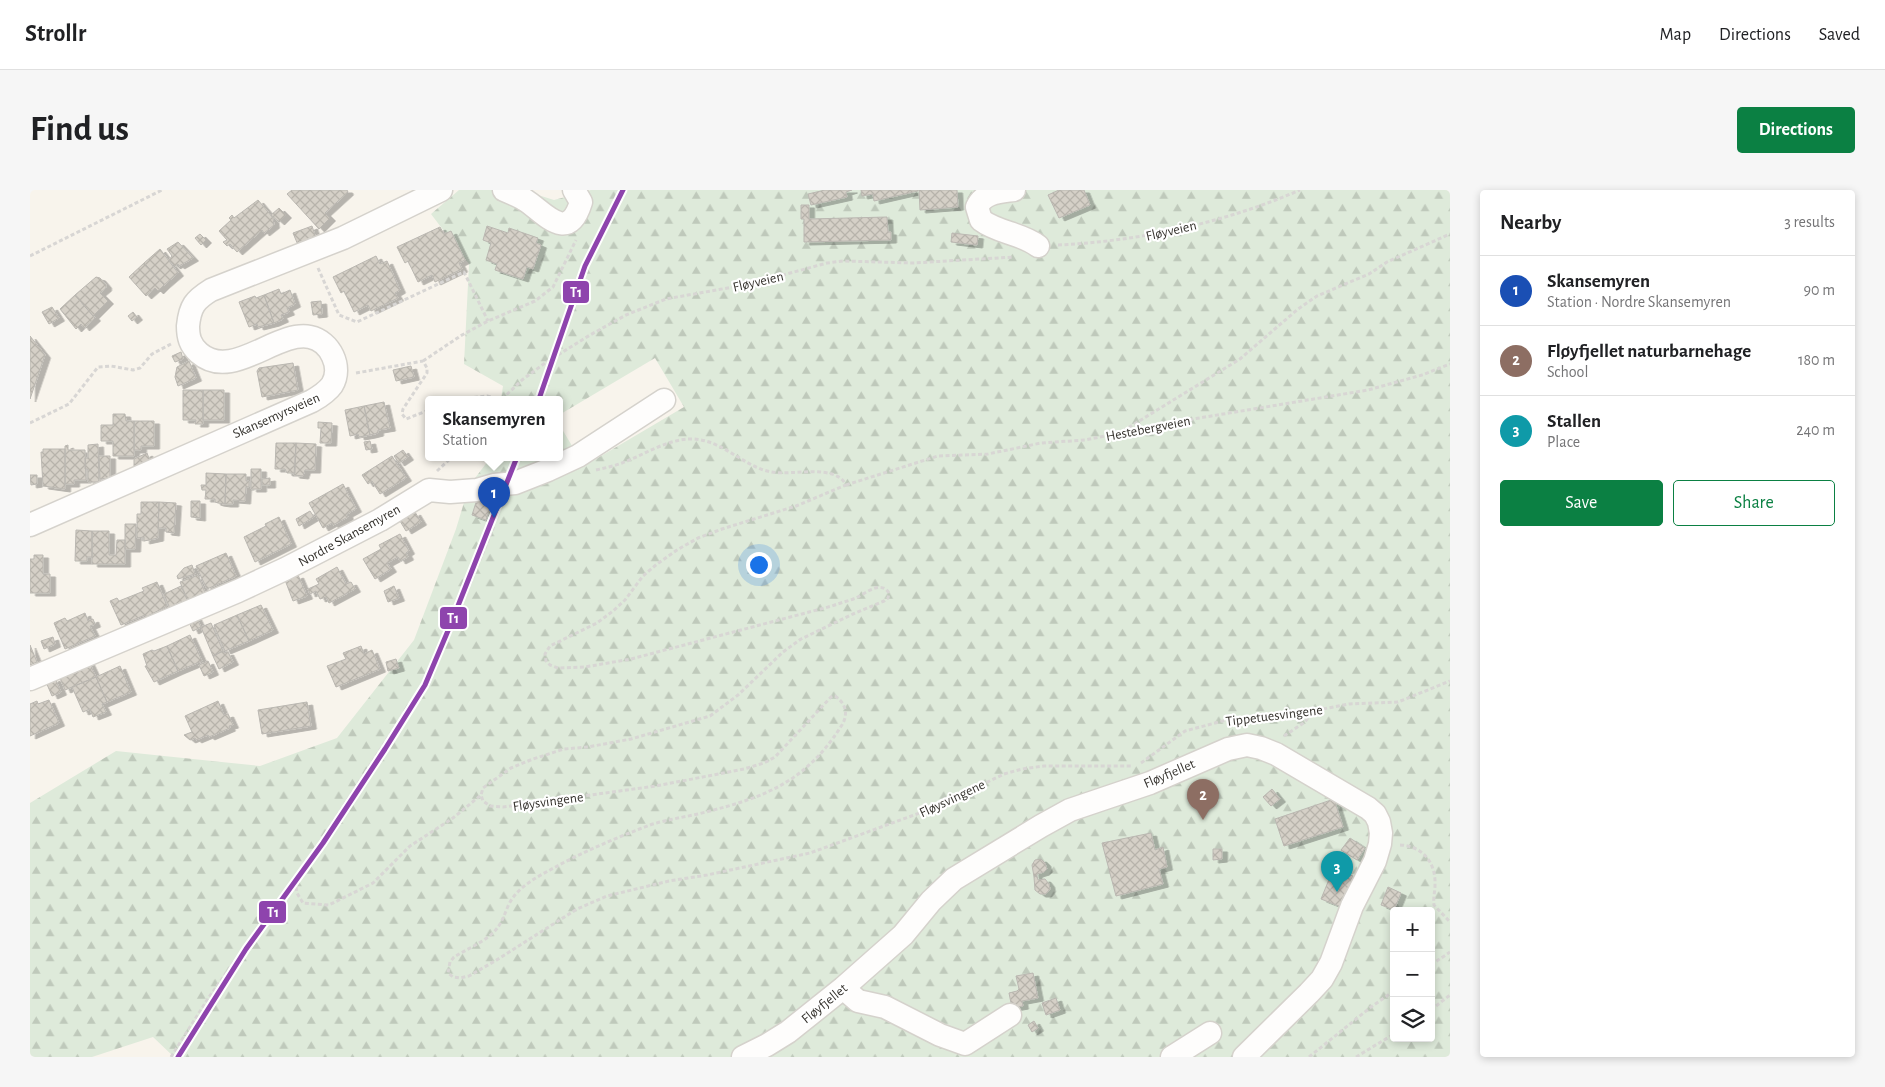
<!DOCTYPE html>
<html lang="en">
<head>
<meta charset="utf-8">
<style>
	body { margin:0; font-family:"Alegreya Sans",sans-serif; background:#f6f6f6; color:#202124 }
	.controls { position:absolute; right:15px; bottom:15px; display:grid; overflow:hidden; border-radius:5px; box-shadow:0 2px 8px #0003 }
	.controls button { width:45px; height:45px; display:grid; place-items:center; padding:0; border:0; border-bottom:1px solid #e0e0e0; background:#fff; color:#202124; font:25px sans-serif }
	.you { position:absolute; left:728px; top:374px; width:18px; height:18px; margin:-12px; border:4px solid #fff; border-radius:50%; background:#1a73e8; box-shadow:0 0 0 8px #1a73e833 }
	.badge { display:grid; place-items:center; width:32px; height:32px; border-radius:50%; background:#0b8043; color:#fff; font-size:16px; font-weight:700 }
	.pin { position:absolute; translate:-50% -41px; filter:drop-shadow(0 1px 2px #0008) }
	.pin::after { content:''; position:absolute; top:26px; width:18px; height:15px; background:inherit; clip-path:polygon(0 0,100% 0,50% 100%) }
	.popup { position:absolute; left:395px; top:206px; width:138px; height:65px; box-sizing:border-box; display:grid; place-content:center; border-radius:5px; background:#fff; filter:drop-shadow(0 1px 4px #0005); font-size:16px; white-space:nowrap; color:#757577 }
	.popup b { font-size:19px; color:#202124 }
	.popup::after { content:''; position:absolute; left:50%; top:100%; margin-left:-10px; border:10px solid transparent; border-top-color:#fff }
	.list { margin:0; padding:0; list-style:none }
	h2 { display:flex; justify-content:space-between; align-items:center; height:65px; margin:0; padding:0 20px; font-size:21px }
	h2 small { font-size:16px; font-weight:400; color:#757577 }
	.list li { display:grid; grid-template-columns:32px 1fr auto; gap:15px; align-items:center; box-sizing:border-box; height:70px; padding:0 20px; border-top:1px solid #e0e0e0 }
	.list b { display:block; font-size:19px; white-space:nowrap }
	.list p { margin:0; font-size:16px; white-space:nowrap; color:#757577 }
	.list em { font-size:16px; font-style:normal; color:#757577 }
	.actions { display:flex; gap:10px; padding:15px 20px }
	.actions a { flex:1; padding:11px 0; border:1px solid #0b8043; border-radius:5px; text-align:center; font-size:18px; color:#0b8043 }
	.actions .main { background:#0b8043; color:#fff }
	.icon { flex:none; width:28px; height:28px; fill:none; stroke:currentColor; stroke-width:2; stroke-linecap:round; stroke-linejoin:round }
	.map { position:relative; flex:none; width:1420px; height:867px; overflow:hidden; border-radius:5px }
	header { display:flex; align-items:center; gap:30px; box-sizing:border-box; height:70px; padding:0 25px; background:#fff; border-bottom:1px solid #e0e0e0 }
	header strong { font-size:24px }
	nav { display:flex; gap:28px; margin-inline-start:auto; font-size:18px }
	.intro { display:flex; align-items:center; justify-content:space-between; box-sizing:border-box; height:120px; padding:0 30px }
	h1 { margin:0; font-size:35px }
	.button { padding:12px 22px; border-radius:5px; background:#0b8043; color:#fff; font-size:18px; font-weight:700 }
	main { display:flex; gap:30px; padding:0 30px }
	aside { flex:1; background:#fff; border-radius:5px; box-shadow:0 2px 8px #0003 }
	.map>svg:first-child { display:block }
	.forest { fill:url(#forest-firs); fill-rule:evenodd }
	.building { fill:url(#building-cross-hatch); stroke:#bab7b1; filter:url(#shadow) }
	.lines { fill:none; stroke-linecap:round; stroke-linejoin:round }
	.minor-casing { stroke:#d5d2cc; stroke-width:25 }
	.path { stroke:#d8d6d4; stroke-width:3; stroke-dasharray:4 2.5; stroke-linecap:butt }
	.minor { stroke:#fefdfc; stroke-width:22 }
	.tram-1-casing { stroke:#fff; stroke-width:9 }
	.tram-1 { stroke:#8e44ad; stroke-width:5 }
	.labels { text-anchor:middle; stroke-width:4.5; stroke-linejoin:round; paint-order:stroke }
	.street-label { font-size:14px; fill:#35322d; stroke:#fff }
	.line-badge { stroke:#fff; stroke-width:2 }
	.badge-label { font-size:14px; text-anchor:middle; font-weight:bold; fill:#fff }
</style>
</head>
<body>
<header>
<strong>Strollr</strong>
<nav><a>Map</a><a>Directions</a><a>Saved</a></nav>
</header>
<div class="intro"><h1>Find us</h1><a class="button">Directions</a></div>
<main>
<div class="map">
<svg width="1420" height="867" viewBox="0 0 1420 867">
	<defs>
		<pattern id="forest-firs" width="22" height="20" patternUnits="userSpaceOnUse" patternTransform="scale(1.25)"><rect width="22" height="20" fill="#deeada"/><path d="M5 1l3.5 6h-7zM16 11l3.5 6h-7z" fill="#bfc9bb"/></pattern>
		<pattern id="building-cross-hatch" width="8" height="8" patternUnits="userSpaceOnUse" patternTransform="scale(1.25)"><rect width="8" height="8" fill="#d5d0c7"/><path d="M0 0l8 8M0 8l8-8" fill="none" stroke="#b7b3ab"/></pattern>
		<filter id="shadow"><feDropShadow dx="5.5" dy="3" stdDeviation="0" flood-color="#0004"/></filter>
	</defs>
	<rect width="100%" height="100%" fill="#f8f4ec"/>
	<path class="forest" d="M429 0H492L524 10 561 0H1420V867H144L123 847 62 867H0V613L86 561 230 576 307 548 384 450 426 339 439 296 461 267H529V234L554 276 654 217 625 168 529 225V209H471L473 196 434 174 439 74 401 24ZM1364 721H1401V848H1364Z"/>
	<path class="building" d="M262 0H317L318 2 295 23 300 28 289 39 257 4Z
		M795 0H822L816 2 817 7 781 15 778 4Z
		M831 0H888V1L844 11 843 4 832 6Z
		M889 0H927L928 17 890 20Z
		M1029 0H1054L1060 15 1029 28 1018 5Z
		M228 10 243 28 244 35 234 43 232 40 207 62 200 54 197 56 193 52 197 50 189 41 201 30 199 28 202 25 204 28Z
		M771 15H779V29L857 27 858 42H861V50L774 52V29H771Z
		M249 18 256 25 249 32 241 25Z
		M282 36 286 48 268 55 263 43Z
		M457 36 478 43 479 38 508 48 506 53 511 55 503 79 497 77 493 89 465 80 467 74 456 70 461 53 453 50Z
		M410 37 414 44 421 41 435 70 429 73 432 79 405 92 402 85 388 92 378 71 375 73 367 57Z
		M922 43 948 46 947 55 921 52Z
		M170 44 176 50 171 55 165 48Z
		M148 52 163 68 149 76 148 74 145 76 139 70 142 66 137 59Z
		M130 59 148 83 134 95 114 73Z
		M346 66 350 74 357 71 370 100 365 103 368 108 341 121 338 115 324 122 314 101 311 103 303 87Z
		M114 73 134 95 128 101 125 98 116 106 99 87Z
		M66 87 70 88 76 95V98L70 103 78 111 63 126 45 105Z
		M249 99 251 104 260 100 265 114 257 118 259 122 251 125 253 129 244 133 234 105Z
		M45 105 65 128 54 138 51 134 46 139 30 119Z
		M234 105 244 133 228 137 227 134 219 137 209 112 225 106 226 108Z
		M291 111 292 124 283 125 281 112Z
		M22 117 29 128 19 134 12 122Z
		M103 122 107 127 102 131 98 126Z
		M0 146 15 165 0 209Z
		M151 162 153 169 145 172 142 166Z
		M159 171 166 188 148 196 145 187 147 177Z
		M263 173 268 200 232 207 227 181 229 178Z
		M381 176 384 187 366 191 363 180Z
		M153 200H173V234H165L166 230H153Z
		M173 200H194V230H173Z
		M354 212 360 238 348 240V243L340 245 334 216Z
		M334 216 340 245 329 247 328 244 320 246 315 220Z
		M83 224H95L96 231H104V266H83V251H71V235H83Z
		M104 231H124V256H111V260H104Z
		M288 232 302 233 301 253H290L291 238H288Z
		M340 251 342 259 336 260 334 252Z
		M246 253H266L265 283H257L255 279H245Z
		M266 253 286 254 285 280H275L273 286 264 285Z
		M68 254 69 292H58V279H55V268H58V255Z
		M38 255V260H55L56 290H44V294H35V256Z
		M13 259H35V299L13 296 11 262H13Z
		M373 260 378 267 369 273 364 266Z
		M117 263 120 271 104 278V269Z
		M69 266H80V288L70 289Z
		M362 266 376 288 350 304 342 291 338 294 332 285Z
		M221 279H231V299H221Z
		M176 283 196 284 195 314 188 313 185 312V309H175L176 300H172L171 295H176Z
		M196 284H216V291H219V297H216L215 311 203 310V314H195Z
		M0 285H7V294L1 295Z
		M240 288V295H232V289Z
		M313 294 326 319 317 324 318 327 303 335 302 333 293 338 279 313Z
		M450 300 464 305 456 330 442 325Z
		M161 311H170V328L161 327Z
		M111 312H129L128 348 114 351V347L107 348V324H111Z
		M129 312 146 313 144 343 136 342V338H128Z
		M280 321 284 327 269 336 266 329Z
		M385 322 391 332 376 341 370 331Z
		M249 327 261 354 225 372 214 347 236 336 235 334Z
		M95 334H106L105 359H95Z
		M46 340 62 341V367H57V371H45Z
		M62 341H79V365H86L87 350H95V374H62Z
		M370 344 379 361 376 363 378 367 370 371 368 367 357 373 361 379 345 389 333 369 351 359 349 355Z
		M196 363 206 386 177 399 166 376Z
		M4 365H13V384H20V403H0V369H4Z
		M162 375 165 384 148 389 147 386 154 378Z
		M307 377 316 394 321 392 325 399 299 413 296 407 290 409 286 401 280 404 278 399 289 394 286 389Z
		M168 385 176 405 159 413 150 392Z
		M268 385 277 406 263 411 255 390Z
		M127 392 137 416 116 427 115 425 91 435 80 411 87 408 89 411 114 401 112 398Z
		M151 396 159 414 141 421 134 404Z
		M364 396 369 408 358 412 354 401Z
		M231 415 243 440 219 451 207 425Z
		M55 423 58 431 63 429 65 434 60 436 65 446 35 459 24 433 35 428 37 431Z
		M207 425 219 451 195 461 184 435Z
		M166 427 171 437 163 441 158 430Z
		M181 433 193 461 183 466 171 437Z
		M160 445 172 471 148 481 137 456Z
		M23 447 25 454 14 459 11 451Z
		M0 455 7 472 0 475Z
		M137 456 148 481 124 492 115 476H117L113 464 122 460 124 461Z
		M331 456 334 464 342 460 350 479 306 497 297 476 316 469 313 463Z
		M193 461 194 463 198 462 203 472 189 479 183 466Z
		M366 469 369 478 358 481 356 472Z
		M178 471 183 482 174 486 169 475Z
		M59 472 66 487 35 500 29 486Z
		M90 476 101 502 77 512 66 487Z
		M66 487 77 512 72 514 76 522 63 527 60 519 53 522 42 497Z
		M25 488 31 502 22 506 16 492Z
		M19 510 29 533 0 546V514L7 511 8 514Z
		M188 511 194 525 198 524 203 535 199 536 200 538 179 547 178 545 166 550 165 548 160 550 154 545 162 542 155 526Z
		M277 512 281 536 232 544 228 520Z
		M1242 599 1250 609 1241 616 1233 607Z
		M1304 609 1313 637 1254 656 1245 629Z
		M1121 643 1125 660 1133 657 1137 677 1129 679 1133 694 1086 706 1072 653Z
		M1320 648 1335 658 1327 670 1311 660Z
		M1183 659H1192V669L1183 670Z
		M1011 669 1015 673 1017 679 1014 682 1007 684V686L1004 687 1002 675 1005 670Z
		M1305 679 1323 686 1320 695 1323 696 1314 718 1291 709 1300 687H1302Z
		M1007 686 1008 690 1015 689 1019 694 1020 699 1016 704H1010L1005 700 1004 687Z
		M1358 697 1371 703 1364 720 1351 715Z
		M1003 783 1008 808 992 811 993 816 982 818 979 803 987 801 989 799 986 786Z
		M1026 808 1030 820 1016 825 1012 813Z
		M1004 831 1008 838 1002 842 998 835Z"/>
	<g class="lines">
		<g class="minor-casing">
			<path id="minor" d="M474 0C481 3 489 6 495 10 514 22 538 55 551 12L544 0
				M984 0C970 2 954 2 947 17L951 30C968 43 991 43 1008 56
				M0 335 282 211C289 207 297 202 302 195 313 177 300 151 280 147 246 140 202 192 169 163 160 155 158 147 158 136 160 116 165 110 181 100L313 48 411 0
				M0 489 208 401 255 379 350 330 399 300 420 302 447 300 464 295 485 293 518 280 548 266 634 210
				M813 798 828 811 855 817 910 845 935 854 980 825
				M713 867 737 855 758 842 813 798 873 745 901 711 924 689 1011 636 1040 620 1120 593 1198 559 1217 555 1231 558 1246 564 1338 618 1345 624 1349 632 1351 643 1350 654 1345 671 1322 716 1301 773 1292 789 1279 803 1214 867
				M1142 867 1180 843"/>
		</g>
		<path class="path" d="M1028 55C1110 51 1194 33 1270 0
			M0 66 132 0
			M288 78 309 125 327 132 434 82 458 131
			M393 171 432 145 458 131 505 111 523 97 546 50
			M326 183 393 171 397 178V183L373 219 372 224 376 229 399 220
			M431 209 457 206 470 209
			M472 209 492 190 515 173 560 145 596 125 636 109 720 94 797 73 813 71 883 73 984 67
			M0 233 39 214 68 177 81 176 103 180 110 178 122 164 141 154
			M1093 241 1210 169 1268 119 1287 106 1339 84 1357 72 1420 44
			M566 280C575 278 584 276 592 273 614 265 637 249 661 249 692 249 712 276 741 282 763 286 805 273 816 295L766 316 692 339 668 348 647 360 627 374 613 386 595 410 583 421 567 433 520 456 515 464 516 471 520 475 528 478 555 477 601 469 802 416C810 413 818 411 826 408 836 403 851 390 859 403L858 408 854 411 823 424 771 449 753 462 708 505 680 526 601 549 558 557 534 559 503 569 481 578 453 598 451 605 453 611 460 616 473 617 626 596 714 579 734 573 745 567 801 507 805 506C818 515 818 527 810 538 775 592 735 607 676 622 657 627 638 629 620 635 586 648 552 662 520 680 505 688 487 698 479 714 474 725 472 734 463 743 452 753 437 759 424 767L420 772 418 783 423 787 430 788 439 786 465 771 547 719 577 706 639 691 677 685 780 663 906 617 974 584 992 579 1014 576H1101
			M407 281 422 267
			M816 295 908 266 958 264 1011 253 1055 250 1157 230 1338 200 1392 185 1420 174
			M1254 546 1275 532 1283 521
			M1111 573 1155 541 1204 528 1250 527 1319 514 1368 512 1420 491
			M1370 655C1393 656 1406 673 1405 695 1405 702 1403 708 1404 715L1420 732
			M261 693 266 697 267 703 273 713 299 715 343 693 380 656 423 628 451 605
			M1401 775 1420 762
			M1401 820 1420 805
			M141 867 179 807 290 652 393 494 398 496 464 336
			M1279 867 1341 817 1364 801
			M1326 867 1364 844"/>
		<use href="#minor" class="minor"/>
		<g class="tram-1-casing">
			<path id="tram-1" d="M509 209 555 76 593 0
				M148 867 216 759 293 653 355 559 395 495 420 436 487 267"/>
		</g>
		<use href="#tram-1" class="tram-1"/>
	</g>
	<g class="labels">
		<g class="street-label">
			<text transform="translate(1141 40) rotate(-13)" y="5">Fløyveien</text>
			<text transform="translate(728 91) rotate(-13)" y="5">Fløyveien</text>
			<text transform="translate(246 225) rotate(-24)" y="5">Skansemyrsveien</text>
			<text transform="translate(1118 238) rotate(-11)" y="5">Hestebergveien</text>
			<text transform="translate(319 345) rotate(-29)" y="5">Nordre Skansemyren</text>
			<text transform="translate(1244 525) rotate(-7)" y="5">Tippetuesvingene</text>
			<text transform="translate(1139 583) rotate(-23)" y="5">Fløyfjellet</text>
			<text transform="translate(922 608) rotate(-25)" y="5">Fløysvingene</text>
			<text transform="translate(518 611) rotate(-8)" y="5">Fløysvingene</text>
			<text transform="translate(794 813) rotate(-39)" y="5">Fløyfjellet</text>
		</g>
	</g>
	<g class="line-badge">
		<rect x="532" y="90" width="28" height="24" rx="5" fill="#8e44ad"/>
		<rect x="409" y="416" width="29" height="24" rx="5" fill="#8e44ad"/>
		<rect x="228" y="710" width="29" height="24" rx="5" fill="#8e44ad"/>
	</g>
	<g class="badge-label">
		<text x="546" y="107">T1</text>
		<text x="423" y="433">T1</text>
		<text x="243" y="727">T1</text>
	</g>
</svg>
<div class="controls">
<button>+</button>
<button>−</button>
<button><svg class="icon" aria-label="layers" viewBox="0 0 24 24"><path d="M12 4l9 5-9 5-9-5zM3 14l9 5 9-5"/></svg></button>
</div>
<div class="you"></div>
<div class="pin badge" style="left:464px;top:328px;background:#1a4fb4">1</div>
<div class="popup"><b>Skansemyren</b>Station</div>
<div class="pin badge" style="left:1173px;top:630px;background:#8d6e63">2</div>
<div class="pin badge" style="left:1307px;top:702px;background:#0f9aa8">3</div>
</div>
<aside>
<h2>Nearby<small>3 results</small></h2>
<ul class="list">
<li><span class="badge" style="background:#1a4fb4">1</span><div><b>Skansemyren</b><p>Station · Nordre Skansemyren</p></div><em>90 m</em></li>
<li><span class="badge" style="background:#8d6e63">2</span><div><b>Fløyfjellet naturbarnehage</b><p>School</p></div><em>180 m</em></li>
<li><span class="badge" style="background:#0f9aa8">3</span><div><b>Stallen</b><p>Place</p></div><em>240 m</em></li>
</ul>
<div class="actions"><a class="main">Save</a><a>Share</a></div>
</aside>
</main>
</body>
</html>
